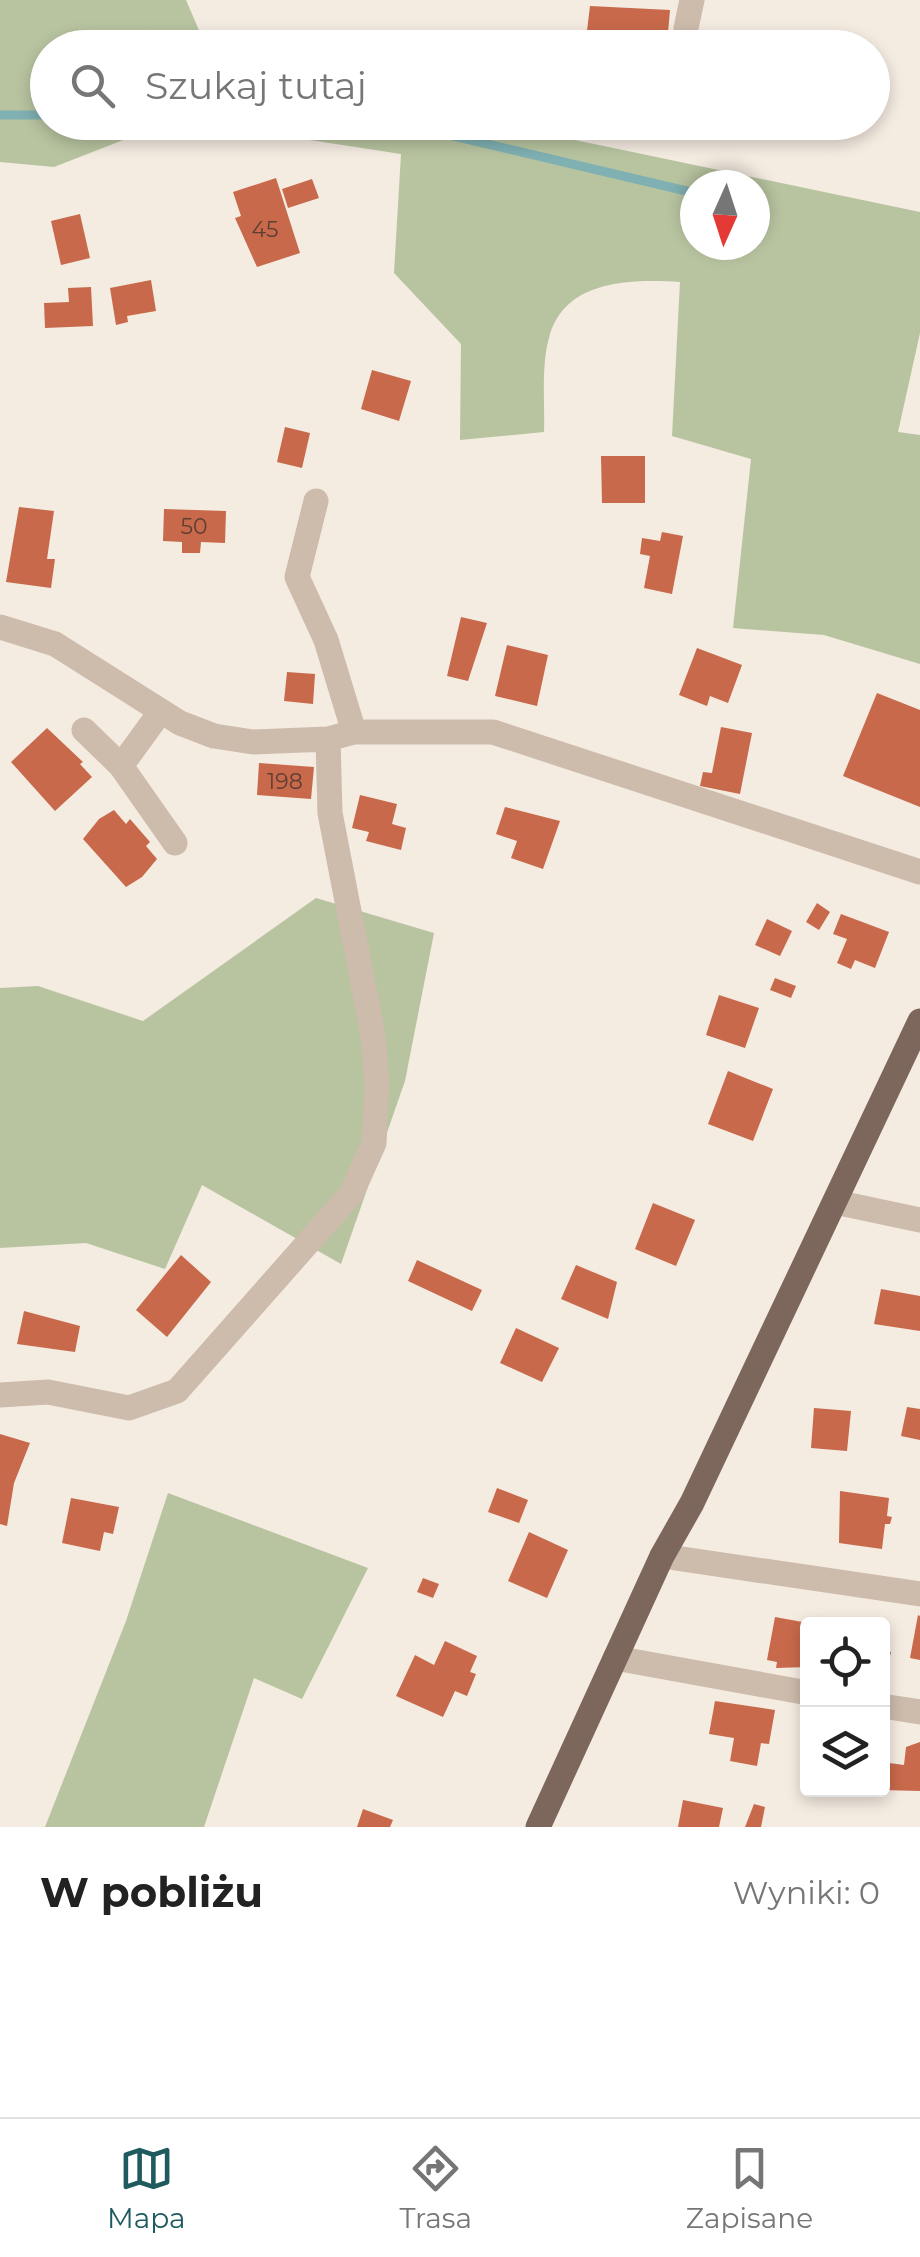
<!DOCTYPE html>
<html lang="pl">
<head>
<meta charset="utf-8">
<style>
	body { margin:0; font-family:Montserrat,sans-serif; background:#f6f6f6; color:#222 }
	.controls { position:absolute; right:30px; bottom:30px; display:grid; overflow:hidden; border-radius:10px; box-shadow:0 5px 15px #0003 }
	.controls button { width:90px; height:90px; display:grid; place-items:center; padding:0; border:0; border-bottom:2px solid #e0e0e0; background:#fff; color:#222; font:50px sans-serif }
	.compass { position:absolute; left:680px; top:170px; width:90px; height:90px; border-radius:50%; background:#fff; box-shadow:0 5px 15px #0003; rotate:183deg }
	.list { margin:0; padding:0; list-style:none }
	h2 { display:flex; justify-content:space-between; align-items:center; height:130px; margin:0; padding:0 40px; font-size:42px }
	h2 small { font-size:32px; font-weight:400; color:#767676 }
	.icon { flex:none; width:55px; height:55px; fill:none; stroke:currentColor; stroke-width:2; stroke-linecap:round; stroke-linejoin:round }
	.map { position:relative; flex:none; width:920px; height:1827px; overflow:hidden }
	.search { position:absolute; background:#fff; box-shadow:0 5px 15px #0003; left:30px; right:30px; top:30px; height:110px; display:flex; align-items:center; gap:25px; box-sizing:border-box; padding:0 35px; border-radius:55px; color:#767676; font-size:38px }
	.sheet { height:290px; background:#fff }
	nav { display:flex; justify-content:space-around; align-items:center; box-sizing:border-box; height:140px; border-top:2px solid #e0e0e0; background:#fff; font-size:28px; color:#767676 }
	nav a { display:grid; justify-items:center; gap:5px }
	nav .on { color:#1f5a5e }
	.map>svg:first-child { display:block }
	.green { fill:#b8c4a0; fill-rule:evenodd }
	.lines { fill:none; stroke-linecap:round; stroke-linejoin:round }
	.stream { stroke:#7fb0b2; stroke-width:9 }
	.building { fill:#c8694b }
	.minor { stroke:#cdbbac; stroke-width:25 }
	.major { stroke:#7d675c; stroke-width:25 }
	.labels { text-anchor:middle; stroke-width:10; stroke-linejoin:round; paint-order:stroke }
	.number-label { font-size:22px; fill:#5e3e33 }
</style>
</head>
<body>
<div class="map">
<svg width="920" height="1827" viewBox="0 0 920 1827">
	<rect width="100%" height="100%" fill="#f4ebe1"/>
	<path class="green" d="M0 0H186L204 42 146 29 210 47 48 48V122L167 123 54 167 0 162Z
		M199 123H494L920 212V333L898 432 920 435V664L824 635 733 628 751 459 672 436 680 282C632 279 564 279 549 338 541 366 545 403 544 432L460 440 461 344 394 273 401 154ZM695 185H755V245H695Z
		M316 898 434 933 405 1081 341 1264 202 1185 165 1269 86 1243 0 1248V988L38 986 143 1021Z
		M168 1493 368 1568 302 1699 254 1678 204 1827H45L126 1621Z"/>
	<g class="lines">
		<path class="stream" d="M0 115H48
			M394 122 695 193"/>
	</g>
	<path class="building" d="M590 6 670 10 667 44 586 39Z
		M276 178 300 253 257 267 235 218 241 216 233 192Z
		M312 179 319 198 288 208 282 189Z
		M80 214 90 258 61 265 51 221Z
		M151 280 156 311 127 316 128 322 116 325 110 288Z
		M91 287 93 326 45 328 44 303 69 302 68 288Z
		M372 370 411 381 399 421 361 409Z
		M285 427 310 433 302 468 277 462Z
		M601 456H645V503H602Z
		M19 507 54 511 47 559H55L51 588 6 582Z
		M164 509 226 511 225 543 201 542 200 553H182V542L163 541Z
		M662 532 683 536 672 594 644 588 650 556 640 554 642 538 660 541Z
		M461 617 487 623 468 681 447 676Z
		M507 645 548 655 537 706 495 696Z
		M697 648 742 665 728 703 710 696 707 706 679 695Z
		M287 672 315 674 313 704 284 701Z
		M877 693 920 710V807L843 776Z
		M721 727 752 733 740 794 700 786 703 772 712 773Z
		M47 728 83 762 80 764 92 777 55 811 11 762Z
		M259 763 314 767 311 799 257 795Z
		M360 795 397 804 392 824 406 828 401 850 366 841 369 832 352 828Z
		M505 807 560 821 543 869 511 858 517 841 496 834Z
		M114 810 126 824 130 819 150 842 146 846 157 859 142 877 126 887 83 839 99 819Z
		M817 903 830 912 819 930 806 922Z
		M841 914 889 932 875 968 855 960 851 969 837 963 847 939 833 934Z
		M767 919 792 931 780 956 755 945Z
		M775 978 796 986 791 998 770 990Z
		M719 995 759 1008 745 1048 706 1035Z
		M728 1071 773 1089 753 1141 708 1124Z
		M653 1203 695 1220 676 1266 635 1249Z
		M181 1255 211 1282 167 1337 136 1310Z
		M417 1260 482 1290 472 1311 408 1281Z
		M576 1265 617 1282 608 1319 561 1299Z
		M881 1289 920 1296V1331L874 1324Z
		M24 1311 80 1326 75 1352 17 1344Z
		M516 1328 559 1348 542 1382 500 1363Z
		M907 1407 920 1409V1440L901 1436Z
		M814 1408 851 1411 847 1451 811 1448Z
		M0 1434 30 1443 14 1483 7 1526 0 1524Z
		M497 1488 528 1500 519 1523 488 1512Z
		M840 1491 889 1498 887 1516 892 1517 890 1524H885L882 1549 839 1543Z
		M71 1498 119 1507 113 1534 104 1532 100 1551 62 1543Z
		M529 1532 568 1550 547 1598 508 1581Z
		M423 1578 439 1584 433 1598 417 1592Z
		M918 1615 920 1616V1660L910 1658Z
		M775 1617 808 1623V1667L776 1668 777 1662 767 1660Z
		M445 1641 477 1656 470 1672 476 1674 467 1696 455 1691 443 1717 396 1696 415 1655 434 1665Z
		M882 1650 891 1652 884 1682H882Z
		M715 1701 775 1710 769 1744 761 1743 757 1766 730 1761 734 1738 709 1734Z
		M920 1742V1791L882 1790V1762L904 1765 906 1747Z
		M683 1800 723 1808 719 1827H678Z
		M754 1804 765 1807 761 1827H745Z
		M363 1809 393 1820 390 1827H357Z"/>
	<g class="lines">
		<path class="minor" d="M686 28 692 0
			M316 501 297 577 326 640 354 732
			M0 627 55 644 180 723 214 736 253 742 328 739 354 732H493L920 872
			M161 711 121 766 175 843
			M84 730 121 766
			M835 1202 920 1220
			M0 1395 48 1392 129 1408 177 1391 351 1194 374 1143 377 1085 373 1035 330 813 328 739
			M662 1556 920 1594
			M615 1658 808 1693
			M882 1706 920 1712"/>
		<path class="major" d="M538 1827 662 1556 692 1503 920 1021"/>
	</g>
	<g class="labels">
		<g class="number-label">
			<text x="265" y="237">45</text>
			<text x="194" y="534">50</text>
			<text x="285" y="789">198</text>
		</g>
	</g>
</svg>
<div class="controls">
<button><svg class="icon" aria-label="locate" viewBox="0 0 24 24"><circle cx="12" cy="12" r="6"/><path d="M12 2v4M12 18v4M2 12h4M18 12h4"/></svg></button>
<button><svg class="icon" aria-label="layers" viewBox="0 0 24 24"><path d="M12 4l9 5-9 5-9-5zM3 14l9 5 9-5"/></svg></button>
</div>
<svg class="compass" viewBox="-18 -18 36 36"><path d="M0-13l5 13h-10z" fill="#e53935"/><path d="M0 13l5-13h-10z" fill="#767676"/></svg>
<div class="search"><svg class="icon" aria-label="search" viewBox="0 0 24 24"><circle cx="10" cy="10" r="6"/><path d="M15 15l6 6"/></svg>Szukaj tutaj</div>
</div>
<section class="sheet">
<h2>W pobliżu<small>Wyniki: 0</small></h2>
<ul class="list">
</ul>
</section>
<nav>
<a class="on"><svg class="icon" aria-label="map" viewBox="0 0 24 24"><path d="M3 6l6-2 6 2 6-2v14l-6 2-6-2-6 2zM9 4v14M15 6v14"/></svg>Mapa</a>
<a><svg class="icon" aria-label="directions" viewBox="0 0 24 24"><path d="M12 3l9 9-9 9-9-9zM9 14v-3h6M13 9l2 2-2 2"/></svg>Trasa</a>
<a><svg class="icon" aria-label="saved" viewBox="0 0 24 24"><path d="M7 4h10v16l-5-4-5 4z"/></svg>Zapisane</a>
</nav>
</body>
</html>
